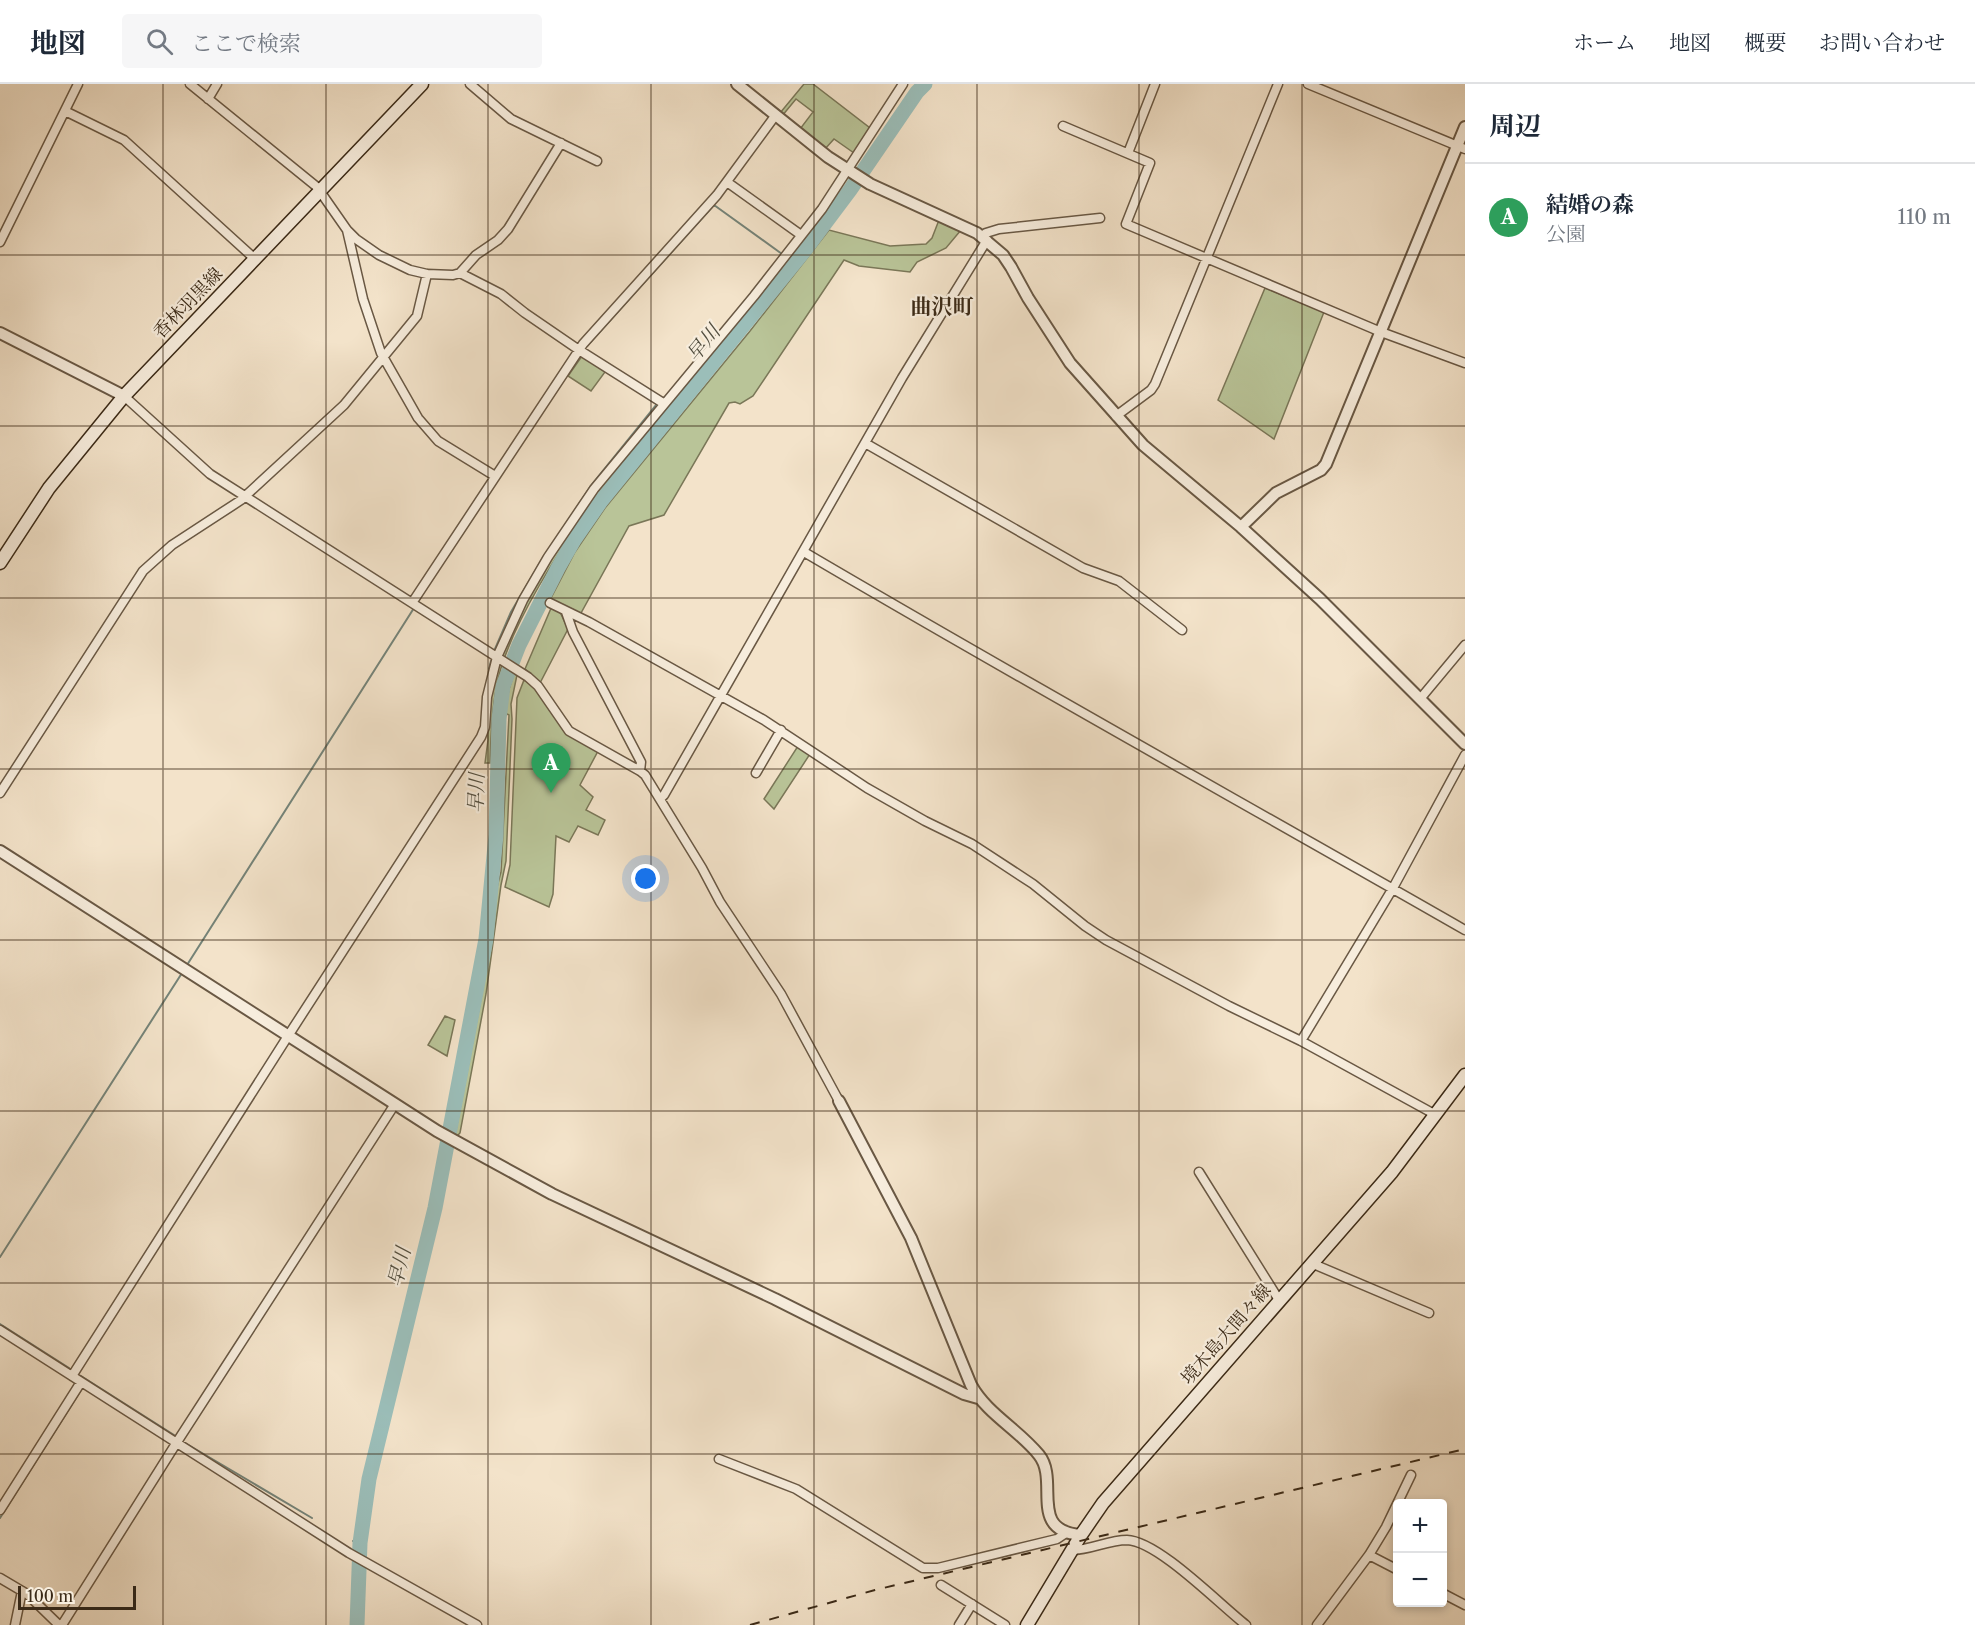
<!DOCTYPE html>
<html lang="ja">
<head>
<meta charset="utf-8">
<style>
	body { margin:0; font-family:"Libre Caslon Text","Noto Serif JP",serif; background:#f6f6f7; color:#1f2937 }
	.controls { position:absolute; right:18px; bottom:18px; display:grid; overflow:hidden; border-radius:6px; box-shadow:0 3px 9px #0003 }
	.controls button { width:54px; height:54px; display:grid; place-items:center; padding:0; border:0; border-bottom:2px solid #e0e1e3; background:#fff; color:#1f2937; font:30px sans-serif }
	.scale { position:absolute; left:18px; bottom:15px; width:118px; box-sizing:border-box; padding-left:6px; border:3px solid #3b2a17; border-top:0; font-size:16px; line-height:21px; white-space:nowrap; color:#3b2a17; -webkit-text-stroke:4px #f7eddd; paint-order:stroke }
	.you { position:absolute; left:646px; top:795px; width:21px; height:21px; margin:-15px; border:4px solid #fff; border-radius:50%; background:#1a73e8; box-shadow:0 0 0 9px #1a73e833 }
	.badge { display:grid; place-items:center; width:39px; height:39px; border-radius:50%; background:#b45309; color:#fff; font-size:20px; font-weight:700 }
	.pin { position:absolute; translate:-50% -50px; filter:drop-shadow(0 2px 3px #0008) }
	.pin::after { content:''; position:absolute; top:32px; width:21px; height:18px; background:inherit; clip-path:polygon(0 0,100% 0,50% 100%) }
	.list { margin:0; padding:0; list-style:none }
	h2 { display:flex; justify-content:space-between; align-items:center; height:78px; margin:0; padding:0 24px; font-size:26px }
	h2 small { font-size:20px; font-weight:400; color:#747a83 }
	.list li { display:grid; grid-template-columns:39px 1fr auto; gap:18px; align-items:center; box-sizing:border-box; height:108px; padding:0 24px; border-top:2px solid #e0e1e3 }
	.list b { display:block; font-size:22px; white-space:nowrap }
	.list p { margin:0; font-size:20px; white-space:nowrap; color:#747a83 }
	.list em { font-size:20px; font-style:normal; color:#747a83 }
	.icon { flex:none; width:33px; height:33px; fill:none; stroke:currentColor; stroke-width:2; stroke-linecap:round; stroke-linejoin:round }
	.map { position:relative; flex:none; width:1465px; height:1541px; overflow:hidden }
	header { display:flex; align-items:center; gap:36px; box-sizing:border-box; height:84px; padding:0 30px; background:#fff; border-bottom:2px solid #e0e1e3 }
	header strong { font-size:28px }
	nav { display:flex; gap:33px; margin-inline-start:auto; font-size:21px }
	.search { width:420px; height:54px; background:#f6f6f7; display:flex; align-items:center; gap:15px; box-sizing:border-box; padding:0 21px; border-radius:6px; color:#747a83; font-size:22px }
	main { display:flex }
	aside { flex:1; background:#fff }
	.map>svg:first-child { display:block }
	.green { fill:#b9c498; stroke:#7a7758; stroke-width:1.5 }
	.lines { fill:none; stroke-linecap:round; stroke-linejoin:round }
	.stream { stroke:#758378; stroke-width:2 }
	.river { stroke:#9bbeb9; stroke-width:15 }
	.minor-casing { stroke:#695844; stroke-width:11 }
	.tertiary-casing { stroke:#695844; stroke-width:14 }
	.secondary-casing { stroke:#3b2a17; stroke-width:15 }
	.minor { stroke:#f7eddd; stroke-width:8 }
	.tertiary { stroke:#f7eddd; stroke-width:10 }
	.secondary { stroke:#f7eddd; stroke-width:12 }
	.rail { stroke:#3b2a17; stroke-width:2; stroke-dasharray:10 10; stroke-linecap:butt }
	.grid { fill:none; stroke:#3b2a17; stroke-width:1.5; stroke-opacity:0.55 }
	.labels { text-anchor:middle; stroke-width:4.5; stroke-linejoin:round; paint-order:stroke }
	.street-label { font-size:18px; fill:#3b2a17; stroke:#f7eddd }
	.water-label { font-size:20px; font-style:italic; fill:#534f40; stroke:#f7eddd }
	.quarter-label { font-size:21px; font-weight:bold; fill:#3b2a17; stroke:#f7eddd }
</style>
</head>
<body>
<header>
<strong>地図</strong>
<div class="search"><svg class="icon" aria-label="search" viewBox="0 0 24 24"><circle cx="10" cy="10" r="6"/><path d="M15 15l6 6"/></svg>ここで検索</div>
<nav><a>ホーム</a><a>地図</a><a>概要</a><a>お問い合わせ</a></nav>
</header>
<main>
<div class="map">
<svg width="1465" height="1541" viewBox="0 0 1465 1541">
	<rect width="100%" height="100%" fill="#f3e3ca"/>
	<filter id="stains"><feTurbulence type="fractalNoise" baseFrequency=".00333" numOctaves="4"/><feColorMatrix values="0 0 0 0 .2 0 0 0 0 .09 0 0 0 0 .02 0 0 0 .5 -.17"/></filter>
	<radialGradient id="worn" r=".72"><stop offset=".6" stop-color="#630" stop-opacity="0"/><stop offset="1" stop-color="#630" stop-opacity=".3"/></radialGradient>
	<path class="green" d="M804 0H813L870 44 854 69 834 55 825 65 800 45 813 28 796 15 782 32 780 29Z
		M939 136 961 146 946 164 917 178 910 188 859 182 844 176 753 312 740 320 735 318 729 319 664 431 629 442 581 529H579L550 516 575 468 605 424 750 247 829 146 890 162 926 160 932 154Z
		M1265 204 1324 228 1274 355 1218 316Z
		M582 272 605 288 591 307 568 292Z
		M696 283 699 286C642 356 584 424 539 502 524 528 510 555 501 584 492 615 491 647 490 679H485L488 656 487 621 497 581H500L503 574 502 568 538 493 597 405Z
		M552 522 560 528 568 545 540 599 525 585Z
		M514 590 517 591 511 620 512 635 506 777 501 801 486 910 460 1049 457 1052 455 1051 482 909 494 838 496 807 501 788 509 631 505 629 509 605Z
		M524 596 533 602 568 651 598 667 580 701 593 713 586 726 605 736 598 751 578 742 569 758 556 752 553 810 549 823 505 803 510 781 517 614Z
		M798 662 810 670 774 725 764 715Z
		M445 932 455 936 447 972 428 961Z"/>
	<g class="lines">
		<path class="stream" d="M801 164 805 166
			M587 262 714 121 782 170
			M566 440 590 403 657 320
			M495 565 511 528 544 472
			M489 585 491 577
			M187 881 414 524
			M0 1173 182 889
			M0 1240 69 1284
			M81 1292 174 1351
			M185 1359 312 1434
			M0 1434 81 1306
			M353 1457 360 1459"/>
		<path class="river" d="M357 1541 360 1459 369 1395 435 1124 486 855 496 751 499 635 503 602 519 561 558 484 574 456 601 417 805 166 850 106 917 8 925 0"/>
		<g class="minor-casing">
			<path id="minor" d="M190 0 317 103 347 146 356 155 379 171 410 186 427 190 453 191 460 189 476 171 498 156 508 145 561 59
				M470 0 511 35 597 77
				M1308 0 1465 65
				M208 15 217 0
				M65 27 124 56 256 176
				M1063 42 1150 79 1126 140 1381 248 1465 279
				M1128 69 1155 0
				M727 98 801 151
				M347 146 363 215 381 269 418 334 438 357 495 392
				M982 152 986 149 999 145 1100 134
				M0 158 78 0
				M460 189 501 210 525 229 579 266 663 319
				M124 312 210 390 528 593 538 602 569 647 640 687 645 691 702 784 720 818 781 910 839 1017
				M1116 332 1151 306 1155 300 1278 0
				M865 359 1083 484 1119 497 1182 546
				M804 468C1023 597 1245 720 1465 846
				M412 519 583 260 717 111 775 32
				M550 519 589 538 764 636 867 704 925 737 972 760 1033 800 1085 842 1106 856 1229 922 1301 957 1436 1031
				M566 528 573 548 641 678 640 687
				M1420 615 1465 561
				M756 689 781 646
				M0 709 143 487 172 461 241 416 344 321 417 232 427 190
				M660 715 664 711 902 294 987 156
				M1301 957 1393 804 1465 671
				M1199 1088 1279 1216
				M1311 1179 1429 1229
				M0 1246 349 1469 477 1541
				M72 1292 288 952 481 653 485 643 487 613 497 573 523 516 548 473 594 405 754 212 822 125 903 0
				M719 1375 796 1405 923 1484H938L1057 1455 1066 1449
				M0 1426 81 1298
				M1072 1466C1091 1466 1108 1456 1127 1456 1158 1457 1219 1520 1246 1541
				M1369 1471 1398 1486
				M0 1494 27 1510 59 1541
				M941 1501 1005 1541
				M1442 1509 1465 1521
				M15 1541 22 1507
				M62 1541 177 1358 395 1020
				M959 1541 972 1520
				M1317 1541 1369 1471 1386 1443 1411 1391"/>
		</g>
		<g class="tertiary-casing">
			<path id="tertiary" d="M737 0 828 73 870 100 977 149 1003 171 1011 183 1028 214 1070 279 1143 361 1241 443 1320 515 1465 660
				M0 249 124 312
				M1241 443 1276 409 1321 386 1326 380 1465 43
				M0 767 395 1020 437 1047 552 1110 775 1215 964 1310 978 1314
				M839 1017 911 1154 971 1301C987 1330 1018 1345 1039 1371 1060 1397 1027 1447 1081 1451"/>
		</g>
		<g class="secondary-casing">
			<path id="secondary" d="M0 479 49 404 124 312 422 0
				M1027 1541 1081 1451 1103 1419 1392 1088 1465 991"/>
		</g>
		<use href="#minor" class="minor"/>
		<use href="#tertiary" class="tertiary"/>
		<use href="#secondary" class="secondary"/>
		<path class="rail" d="M750 1541 875 1506 1465 1365"/>
	</g>
	<path class="grid" d="M163 0V1541M326 0V1541M488 0V1541M651 0V1541M814 0V1541M977 0V1541M1139 0V1541M1302 0V1541M0 171H1465M0 342H1465M0 514H1465M0 685H1465M0 856H1465M0 1027H1465M0 1199H1465M0 1370H1465"/>
	<g class="labels">
		<g class="street-label">
			<text transform="translate(188 219) rotate(-46)" y="6">香林羽黒線</text>
			<text transform="translate(1226 1250) rotate(-49)" y="6">境木島大間々線</text>
		</g>
		<g class="water-label">
			<text transform="translate(703 259) rotate(-51)" y="7">早川</text>
			<text transform="translate(476 709) rotate(-88)" y="7">早川</text>
			<text transform="translate(399 1183) rotate(-76)" y="7">早川</text>
		</g>
		<g class="quarter-label">
			<text x="942" y="230">曲沢町</text>
		</g>
	</g>
	<rect width="100%" height="100%" filter="url(#stains)"/>
	<rect width="100%" height="100%" fill="url(#worn)"/>
</svg>
<div class="controls">
<button>+</button>
<button>−</button>
</div>
<div class="scale">100 m</div>
<div class="you"></div>
<div class="pin badge" style="left:551px;top:709px;background:#2e9e5b">A</div>
</div>
<aside>
<h2>周辺<small></small></h2>
<ul class="list">
<li><span class="badge" style="background:#2e9e5b">A</span><div><b>結婚の森</b><p>公園</p></div><em>110 m</em></li>
</ul>
</aside>
</main>
</body>
</html>
